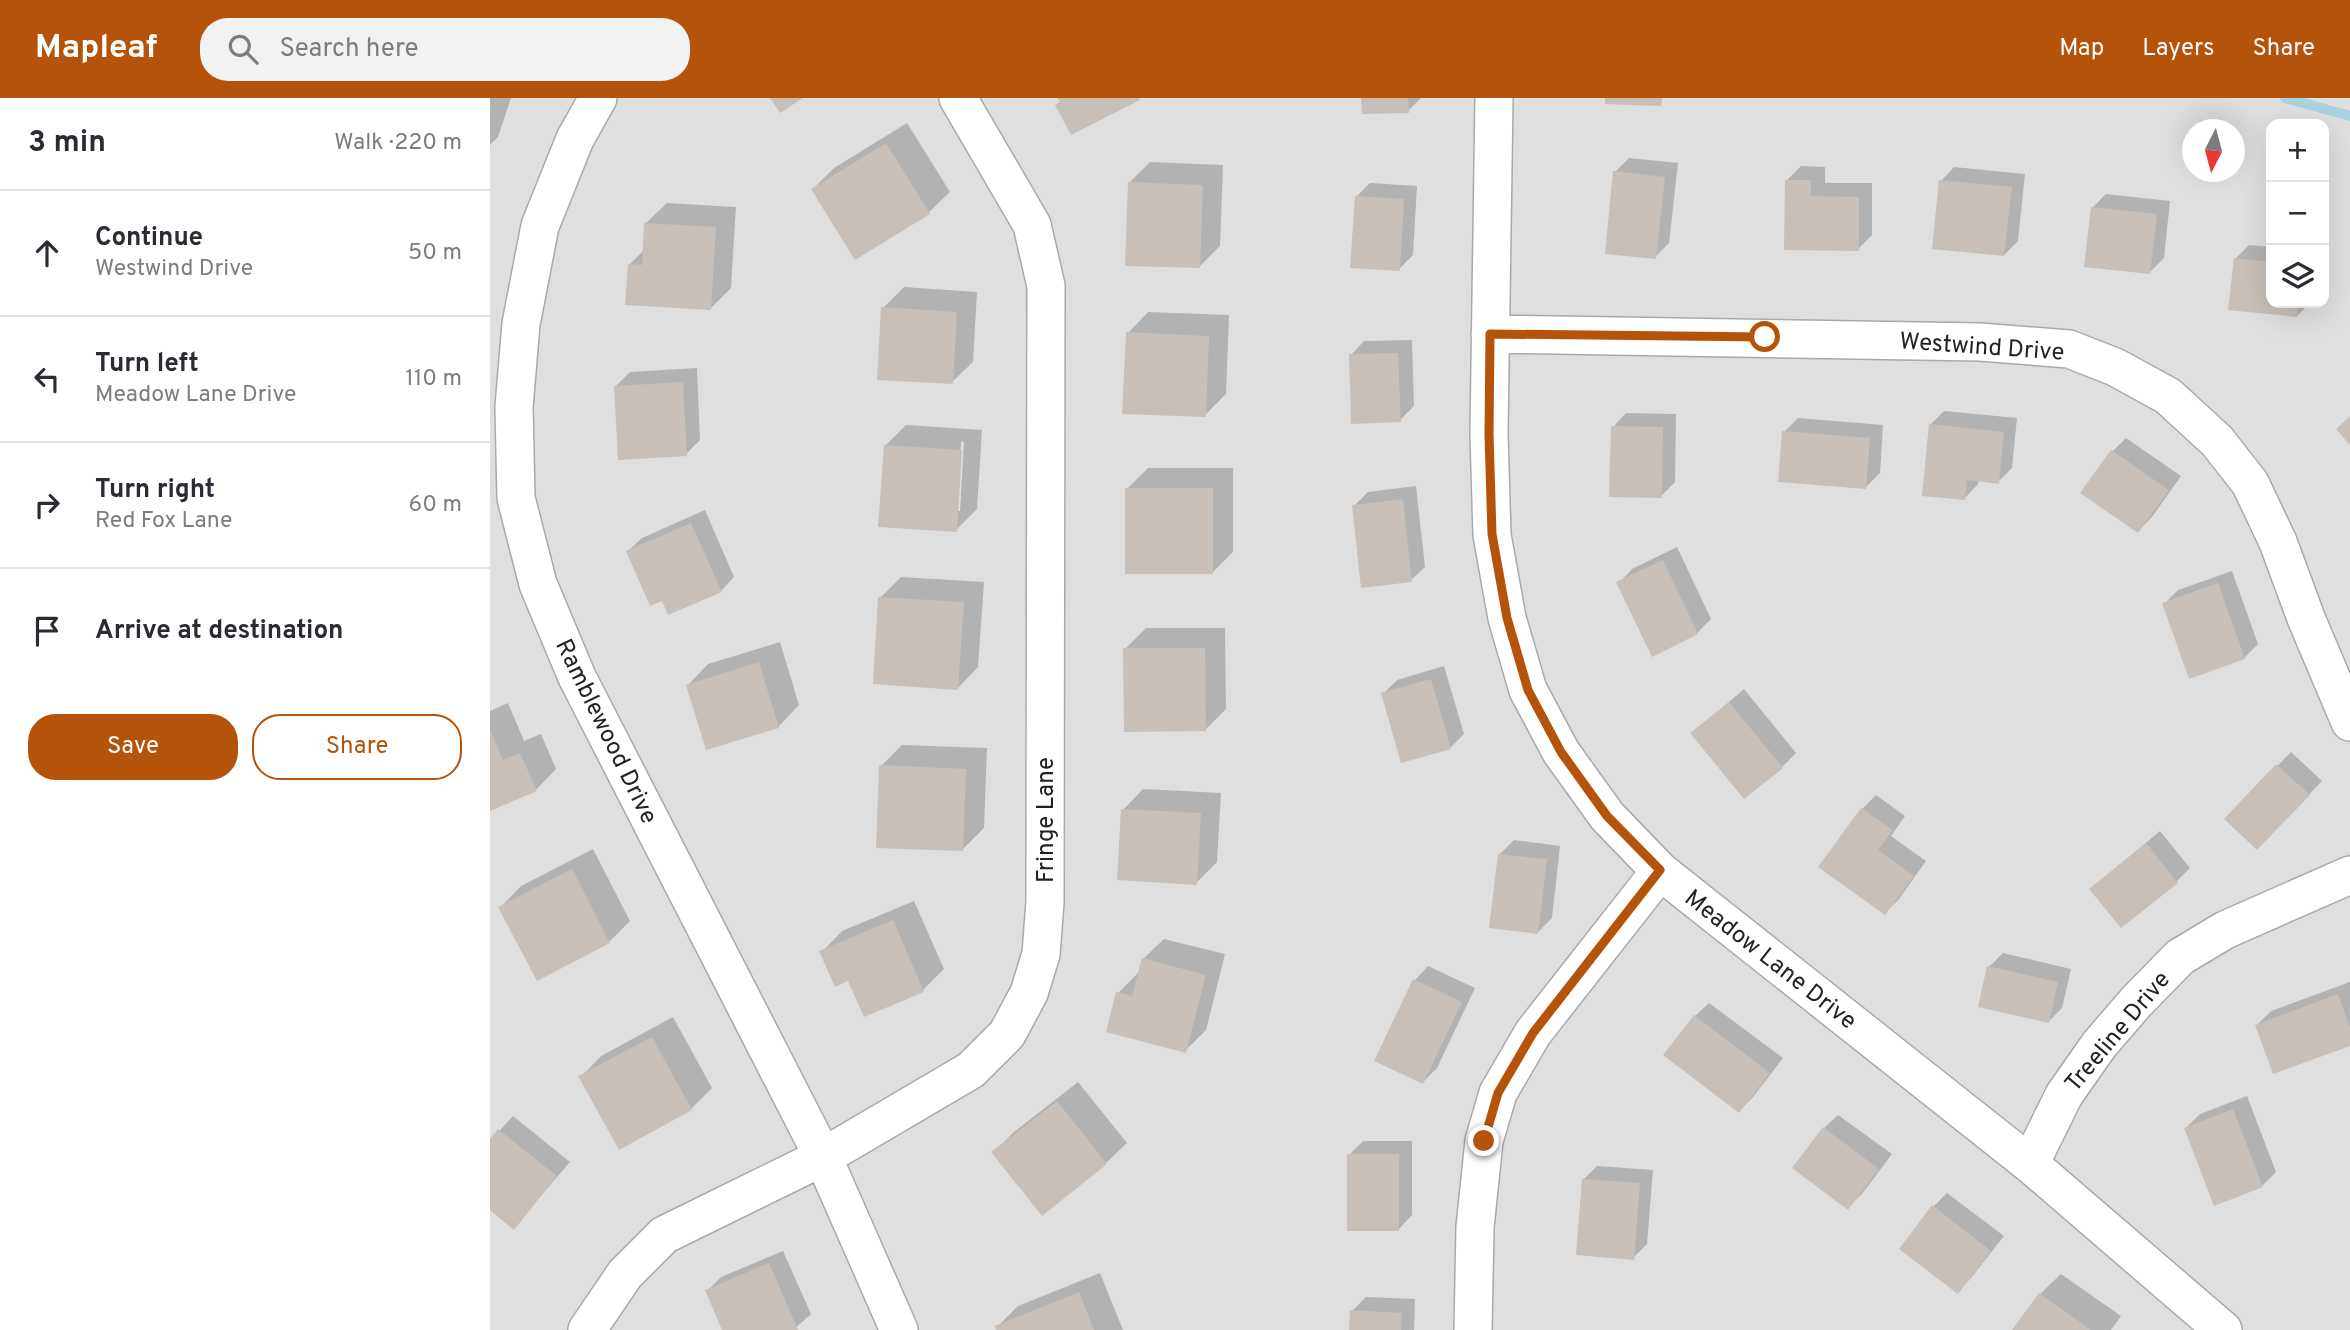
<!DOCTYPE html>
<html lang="en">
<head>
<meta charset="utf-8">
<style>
	body { margin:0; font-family:Overpass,sans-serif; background:#f2f2f3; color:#2b2b33 }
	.controls { position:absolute; right:21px; top:21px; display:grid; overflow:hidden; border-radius:14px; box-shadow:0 7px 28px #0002 }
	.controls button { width:63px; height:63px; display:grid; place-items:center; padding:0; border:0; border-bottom:2px solid #e1e1e2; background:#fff; color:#2b2b33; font:35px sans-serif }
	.compass { position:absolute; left:1692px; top:21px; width:63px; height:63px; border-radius:50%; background:#fff; box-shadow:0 7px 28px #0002; rotate:186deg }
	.stop { position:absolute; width:21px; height:21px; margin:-16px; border:5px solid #b45309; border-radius:50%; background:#fff }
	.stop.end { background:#b45309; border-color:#fff; box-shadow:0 2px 7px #0008 }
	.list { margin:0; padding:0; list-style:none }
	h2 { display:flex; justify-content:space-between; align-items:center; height:91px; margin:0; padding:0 28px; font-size:30px }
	h2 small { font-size:23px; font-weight:400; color:#7c7c81 }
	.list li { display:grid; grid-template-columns:46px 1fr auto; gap:21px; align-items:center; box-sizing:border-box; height:126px; padding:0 28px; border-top:2px solid #e1e1e2 }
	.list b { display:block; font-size:26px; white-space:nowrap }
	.list p { margin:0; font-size:23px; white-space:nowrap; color:#7c7c81 }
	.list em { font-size:23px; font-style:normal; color:#7c7c81 }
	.actions { display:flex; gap:14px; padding:21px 28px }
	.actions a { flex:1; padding:16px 0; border:2px solid #b45309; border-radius:28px; text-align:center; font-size:24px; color:#b45309 }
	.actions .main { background:#b45309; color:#fff }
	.icon { flex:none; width:38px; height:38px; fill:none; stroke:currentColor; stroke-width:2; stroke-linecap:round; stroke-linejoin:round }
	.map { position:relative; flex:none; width:1860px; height:1232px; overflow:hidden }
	header { display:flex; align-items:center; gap:42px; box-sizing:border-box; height:98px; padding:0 35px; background:#b45309; color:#fff }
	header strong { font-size:33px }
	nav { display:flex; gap:38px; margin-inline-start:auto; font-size:24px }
	.search { width:490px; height:63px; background:#f2f2f3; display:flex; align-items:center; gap:18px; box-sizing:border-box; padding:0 24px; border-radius:28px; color:#7c7c81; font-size:26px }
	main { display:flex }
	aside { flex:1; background:#fff }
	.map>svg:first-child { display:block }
	.residential { fill:#e0dfdf; fill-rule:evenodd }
	.shadow { fill:#0003; fill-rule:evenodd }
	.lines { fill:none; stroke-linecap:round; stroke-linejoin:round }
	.stream { stroke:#aad3df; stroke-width:10 }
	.building { fill:#c7bfb8 }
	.street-casing { stroke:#a9a9a9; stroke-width:40 }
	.street { stroke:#fff; stroke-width:37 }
	.route { stroke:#b45309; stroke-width:9 }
	.labels { text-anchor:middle; stroke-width:6; stroke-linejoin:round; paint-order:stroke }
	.street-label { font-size:24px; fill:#222; stroke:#fff }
</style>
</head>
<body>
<header>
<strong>Mapleaf</strong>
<div class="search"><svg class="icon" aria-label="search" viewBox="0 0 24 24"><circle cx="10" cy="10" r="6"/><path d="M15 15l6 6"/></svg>Search here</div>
<nav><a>Map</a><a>Layers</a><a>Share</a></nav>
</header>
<main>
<aside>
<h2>3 min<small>Walk · 220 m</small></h2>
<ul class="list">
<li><svg class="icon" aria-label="ahead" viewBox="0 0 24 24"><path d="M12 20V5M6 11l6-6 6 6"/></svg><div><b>Continue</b><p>Westwind Drive</p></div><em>50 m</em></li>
<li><svg class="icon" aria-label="left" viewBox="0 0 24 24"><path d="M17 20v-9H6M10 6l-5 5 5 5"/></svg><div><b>Turn left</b><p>Meadow Lane Drive</p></div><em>110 m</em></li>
<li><svg class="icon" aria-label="right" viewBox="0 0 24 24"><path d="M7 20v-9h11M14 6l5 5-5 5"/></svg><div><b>Turn right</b><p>Red Fox Lane</p></div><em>60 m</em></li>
<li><svg class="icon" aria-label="arrive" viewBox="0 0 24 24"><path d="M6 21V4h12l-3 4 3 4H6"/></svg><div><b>Arrive at destination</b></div></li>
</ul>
<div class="actions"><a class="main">Save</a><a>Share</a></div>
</aside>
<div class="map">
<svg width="1860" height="1232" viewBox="0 0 1860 1232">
	<rect width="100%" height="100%" fill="#f2efe9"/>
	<path class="residential" d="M0 0H1860V1232H0ZM1781 26H1834V205H1781ZM1702 32H1744V74H1702Z"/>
	<path class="shadow" d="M0 0H21L8 39 0 47Z
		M873 0H931L918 13Z
		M417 25 460 94 439 114 323 91 344 70Z
		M1139 60 1188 65 1179 145 1165 159 1125 74Z
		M660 64 733 67 730 148 709 169 639 85Z
		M1311 68 1335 69V85H1382V137L1368 151 1297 82Z
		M1464 69 1535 76 1528 143 1514 157 1451 83Z
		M880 85 927 88 923 157 909 171 866 99Z
		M1616 96 1680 103 1674 160 1660 174 1602 110Z
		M177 105 246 109 241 190 221 210 139 167 154 152 156 125Z
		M1759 147 1781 149V205H1820L1807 218 1740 211 1745 161Z
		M414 189 487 194 483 264 462 284 393 210Z
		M658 214 739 217 736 296 715 317 638 235Z
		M922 242 924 308 910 322 861 257 874 243Z
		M207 270 210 342 196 356 126 288 140 274Z
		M1454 313 1527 320 1522 370 1508 384 1489 382 1488 386 1475 400 1440 327Z
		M1136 315 1186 316 1185 384 1171 398 1123 329Z
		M1308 320 1393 327 1390 375 1376 389 1294 334Z
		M416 327 492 332 487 411 466 432 395 348ZM471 343 474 344 470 413H467Z
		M1636 340 1691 378 1662 419 1648 433 1622 354Z
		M658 370H743V454L722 475 637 391Z
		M926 388 935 469 921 482 864 408 878 394Z
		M215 412 244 479 231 493 173 501 138 453 152 440Z
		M1187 449 1221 521 1207 535 1163 556 1129 485 1142 471Z
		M1742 473 1768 546 1754 560 1674 506 1688 492Z
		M411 479 494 484 488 569 468 590 390 500Z
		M656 530H735L736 611 715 632 635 551Z
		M290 544 309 607 289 628 217 650 198 587 218 566Z
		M954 568 974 636 960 650 893 596 907 582Z
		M1254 591 1306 655 1292 669 1203 635Z
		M18 605 34 643 51 636 66 671 46 692 0 711V613Z
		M412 647 497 650 494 730 473 751 391 668Z
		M1801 654 1832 683 1781 736 1736 721Z
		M653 691 731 695 727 764 706 785 633 712Z
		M1386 697 1415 718 1401 738 1436 763 1409 801 1395 815 1372 711Z
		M1670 733 1700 770 1686 784 1601 791Z
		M1024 742 1070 748 1062 820 1048 834 1010 756Z
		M103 751 140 823 119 844 11 809 31 788Z
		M424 803 454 871 433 892 359 881 332 854 352 833Z
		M674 841 735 856 716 932 695 953 628 895 649 874 653 861Z
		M1513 855 1581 871 1572 910 1558 924 1499 869Z
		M938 868 985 890 947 970 933 984 925 882Z
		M1860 884V946L1767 927 1781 913Z
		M1219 905 1293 960 1263 999 1249 1013 1205 918Z
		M183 919 222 990 201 1011 129 1049 91 979 111 958Z
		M588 984 637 1045 616 1065 504 1054 524 1034Z
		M1757 998 1786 1074 1772 1088 1696 1030 1710 1016Z
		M1348 1017 1402 1056 1372 1096 1358 1109 1334 1030Z
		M23 1018 80 1064 24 1129 0 1110V1043Z
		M873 1043H922V1117L909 1131 859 1057Z
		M1107 1068 1163 1072 1157 1146 1143 1160 1093 1082Z
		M1457 1095 1514 1138 1481 1180 1468 1194 1443 1109Z
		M293 1153 321 1216 303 1232H234L217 1193 231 1179Z
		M610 1175 633 1232H508L507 1229 528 1208Z
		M1571 1176 1631 1218 1621 1232H1524L1550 1196Z
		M876 1199 925 1201 924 1232H861L862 1213Z"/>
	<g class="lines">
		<path class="stream" d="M1795 0 1860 18"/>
	</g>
	<path class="building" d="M280 0H313L290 15Z
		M568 0H649L650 2 581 37 565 7 570 4Z
		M871 0H918L919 15 872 16Z
		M1115 0H1172L1171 8 1115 6Z
		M396 45 440 116 365 162 321 91Z
		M1123 73 1175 79 1166 161 1115 156Z
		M1295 82H1321V98L1369 99V153L1294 152Z
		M1449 82 1522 89 1514 158 1442 151Z
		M638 84 713 87 710 170 635 168Z
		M865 98 914 101 910 173 860 170Z
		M1601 109 1667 116 1660 176 1594 169Z
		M154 125 226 129 221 212 135 207 138 166 152 167Z
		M1744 160 1781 164V205H1809L1807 219 1738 212Z
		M391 209 467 214 463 286 387 282Z
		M636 234 719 238 716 319 632 316Z
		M908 255 911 324 861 326 859 256Z
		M193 284 197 358 128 362 124 288Z
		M1860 318V347L1846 331Z
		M1439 326 1514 334 1509 386 1477 382 1475 402 1432 398Z
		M1121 328 1173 329 1172 400 1119 399Z
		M1292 333 1380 340 1376 391 1288 384Z
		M394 347 472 352 467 434 388 429Z
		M1621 352 1679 392 1648 435 1590 395Z
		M635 390H723V476H635Z
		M913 401 922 484 871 490 862 407Z
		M201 425 232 494 178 517 172 503 160 508 136 453Z
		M1173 462 1208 536 1162 559 1126 484Z
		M1728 485 1755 561 1699 581 1672 505Z
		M388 499 474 504 468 592 383 586Z
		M633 550H715L716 633 634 634Z
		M269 564 289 630 216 652 196 587Z
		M941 581 961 651 911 665 891 595Z
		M1239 604 1293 670 1254 701 1200 635Z
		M0 632 13 662 30 655 47 693 0 713Z
		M1786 666 1820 697 1767 752 1734 721Z
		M389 667 476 671 473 753 386 750Z
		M1371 710 1403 732 1388 752 1424 778 1395 817 1328 769Z
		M631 711 711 715 707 787 627 782Z
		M1656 745 1688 785 1631 830 1599 791Z
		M1008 756 1057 761 1048 836 999 830Z
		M82 771 120 845 47 883 8 809Z
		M403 822 434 894 374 919 358 883 345 889 329 853Z
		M652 860 716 877 696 955 616 934 626 894 642 898Z
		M1497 868 1568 884 1559 925 1488 909Z
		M923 881 972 904 933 986 884 963Z
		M1848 896 1860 929V948L1783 976 1765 927Z
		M1204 917 1280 975 1249 1015 1173 957Z
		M162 939 202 1012 129 1052 88 978Z
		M567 1003 617 1066 552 1118 501 1054Z
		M1743 1011 1773 1089 1724 1108 1694 1030Z
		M1333 1029 1389 1071 1358 1112 1302 1070Z
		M8 1031 67 1078 24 1132 0 1112V1041Z
		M857 1056H909V1133H857Z
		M1092 1081 1150 1085 1144 1162 1086 1157Z
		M1442 1107 1501 1153 1468 1196 1409 1151Z
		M279 1165 308 1232H232L215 1192Z
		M589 1194 604 1232H506L505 1228Z
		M1549 1195 1601 1232H1522Z
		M860 1212 912 1215 911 1232H859Z"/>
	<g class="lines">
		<g class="street-casing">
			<path id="street" d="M108 0 85 41 50 128 31 226 24 309 26 400 48 486 87 579 333 1059 409 1232
				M1004 0 999 336 1002 437 1017 520 1038 592 1071 654 1117 718 1170 773 1540 1066 1733 1232
				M1000 236 1490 244 1579 251 1625 269 1678 298 1727 343 1760 385 1788 444 1816 520 1860 624
				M1540 1066 1574 997 1609 947 1646 904 1690 859 1735 832 1860 777
				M97 1232 135 1176 174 1137 333 1059 481 972 517 936 539 895 551 856 555 804 556 188 542 127 468 0
				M983 1232 985 1129 994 1043 1008 995 1043 935 1170 773"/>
		</g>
		<use href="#street" class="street"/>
	</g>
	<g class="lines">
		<path class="route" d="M994 1043 1008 995 1043 935 1170 772 1117 718 1071 654 1038 592 1017 520 1002 436 999 336 1000 236 1275 239"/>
	</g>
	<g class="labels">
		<g class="street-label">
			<text transform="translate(1492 248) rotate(4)" y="8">Westwind Drive</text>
			<text transform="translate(117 633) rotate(64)" y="8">Ramblewood Drive</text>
			<text transform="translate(555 722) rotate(-90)" y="8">Fringe Lane</text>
			<text transform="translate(1281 861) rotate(38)" y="8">Meadow Lane Drive</text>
			<text transform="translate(1627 933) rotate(-50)" y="8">Treeline Drive</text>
		</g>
	</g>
</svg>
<div class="controls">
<button>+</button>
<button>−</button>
<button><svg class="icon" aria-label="layers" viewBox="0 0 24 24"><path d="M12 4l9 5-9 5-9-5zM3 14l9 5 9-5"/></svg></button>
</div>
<svg class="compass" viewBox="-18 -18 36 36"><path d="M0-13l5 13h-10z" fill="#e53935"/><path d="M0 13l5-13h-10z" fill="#7c7c81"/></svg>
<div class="stop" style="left:1275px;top:239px"></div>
<div class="stop end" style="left:994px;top:1043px"></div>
</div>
</main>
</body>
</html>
